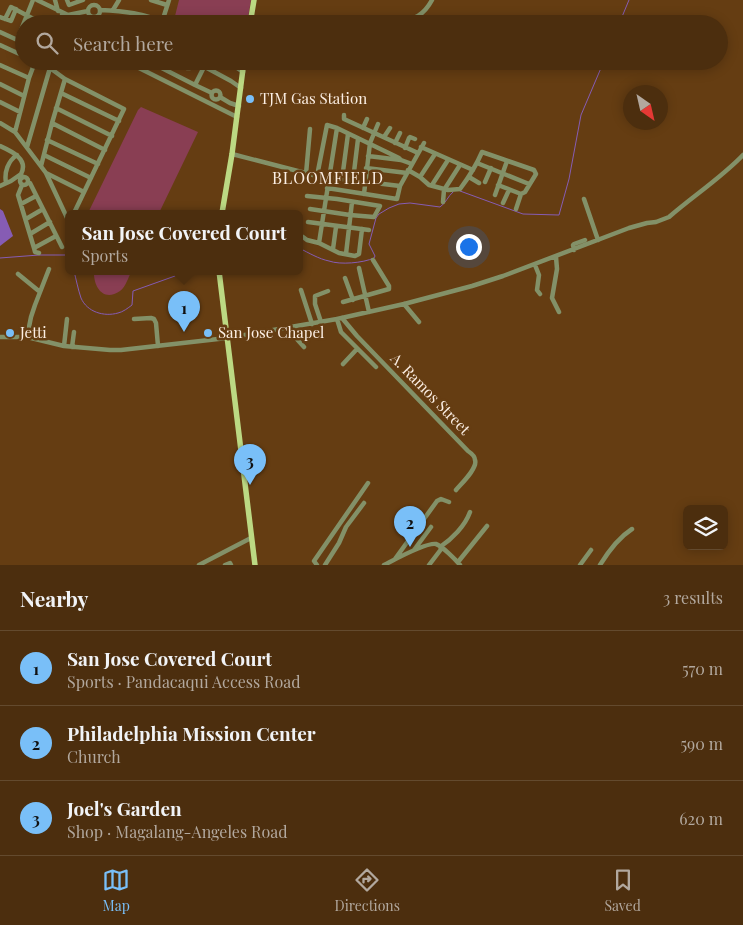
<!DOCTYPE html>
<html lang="en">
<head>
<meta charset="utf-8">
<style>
	body { margin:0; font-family:"Playfair Display",serif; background:#533617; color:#f1f3f6 }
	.controls { position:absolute; right:15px; bottom:15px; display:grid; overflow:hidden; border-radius:8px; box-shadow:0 2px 12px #0003 }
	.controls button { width:45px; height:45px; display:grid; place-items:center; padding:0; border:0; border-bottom:1px solid #634a2e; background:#4c2e0e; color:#f1f3f6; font:25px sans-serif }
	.compass { position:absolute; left:623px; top:85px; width:45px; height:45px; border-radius:50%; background:#4c2e0e; box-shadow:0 2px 12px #0003; rotate:146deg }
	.you { position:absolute; left:468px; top:246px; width:18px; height:18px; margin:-12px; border:4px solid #fff; border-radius:50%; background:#1a73e8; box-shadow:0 0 0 8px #1a73e833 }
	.badge { display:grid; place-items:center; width:32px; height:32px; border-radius:50%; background:#79bff8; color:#111; font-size:16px; font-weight:700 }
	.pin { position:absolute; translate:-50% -41px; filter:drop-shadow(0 1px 2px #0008) }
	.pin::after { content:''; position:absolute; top:26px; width:18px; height:15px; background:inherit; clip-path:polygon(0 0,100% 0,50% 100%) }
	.popup { position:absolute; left:65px; top:210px; width:238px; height:65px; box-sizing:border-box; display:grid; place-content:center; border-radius:8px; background:#4c2e0e; filter:drop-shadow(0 1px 4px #0005); font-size:16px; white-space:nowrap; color:#b2a89e }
	.popup b { font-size:19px; color:#f1f3f6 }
	.popup::after { content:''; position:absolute; left:50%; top:100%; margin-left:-10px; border:10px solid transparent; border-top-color:#4c2e0e }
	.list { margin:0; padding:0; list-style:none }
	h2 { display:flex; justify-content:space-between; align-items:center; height:65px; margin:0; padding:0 20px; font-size:21px }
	h2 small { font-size:16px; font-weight:400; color:#b2a89e }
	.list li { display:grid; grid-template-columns:32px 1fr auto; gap:15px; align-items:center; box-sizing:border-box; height:75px; padding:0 20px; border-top:1px solid #634a2e }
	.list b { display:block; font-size:19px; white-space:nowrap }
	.list p { margin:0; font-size:16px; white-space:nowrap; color:#b2a89e }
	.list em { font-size:16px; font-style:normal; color:#b2a89e }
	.icon { flex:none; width:28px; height:28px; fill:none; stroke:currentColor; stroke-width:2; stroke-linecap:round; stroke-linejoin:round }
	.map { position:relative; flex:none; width:743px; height:565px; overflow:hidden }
	.search { position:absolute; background:#4c2e0e; box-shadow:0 2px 12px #0003; left:15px; right:15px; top:15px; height:55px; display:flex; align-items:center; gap:12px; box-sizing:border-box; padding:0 18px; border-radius:28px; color:#b2a89e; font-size:19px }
	.sheet { height:290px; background:#4c2e0e }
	nav { display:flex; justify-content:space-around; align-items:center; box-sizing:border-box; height:70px; border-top:1px solid #634a2e; background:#4c2e0e; font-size:14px; color:#b2a89e }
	nav a { display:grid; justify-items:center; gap:2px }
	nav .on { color:#79bff8 }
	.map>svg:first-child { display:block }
	.green { fill:#893e53 }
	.water { fill:#865cb4 }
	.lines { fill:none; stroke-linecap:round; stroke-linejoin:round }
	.stream { stroke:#865cb4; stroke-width:1 }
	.minor { stroke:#839168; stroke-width:4.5 }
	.major { stroke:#bcd983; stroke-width:5.5 }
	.poi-dot { fill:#79bff8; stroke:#653d12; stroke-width:2 }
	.labels { text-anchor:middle; stroke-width:5; stroke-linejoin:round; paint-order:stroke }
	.poi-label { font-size:15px; fill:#fcefe4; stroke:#653d12; text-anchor:start }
	.street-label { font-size:15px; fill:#fcefe4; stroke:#653d12 }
	.neighbourhood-label { font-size:16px; letter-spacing:1px; fill:#fcefe4; stroke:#653d12 }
</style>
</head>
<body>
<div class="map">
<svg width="743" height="565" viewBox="0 0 743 565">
	<rect width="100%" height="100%" fill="#653d12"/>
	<path class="green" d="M179 0H251L247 24H173Z
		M141 107 198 132 159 213H88L138 110Z
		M94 271H132C128 277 126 287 120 291 103 303 93 286 94 271Z"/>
	<path class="water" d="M0 209 3 211 13 236 0 246Z"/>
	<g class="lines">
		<path class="stream" d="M619 24 629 0
			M460 191 523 214 559 215 569 179 581 115 604 61
			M299 248C309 253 319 259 329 261 340 265 363 263 374 258L375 256 369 244 376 218 379 214 389 208 399 204 410 203 440 207C446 203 448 196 453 192
			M0 258 39 255H69
			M74 271C76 279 78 289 81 298 87 312 104 317 118 313 123 312 128 308 132 305L133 291 175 276 182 271"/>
		<path class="minor" d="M37 0 68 15 88 11
			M55 0 58 11
			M67 0 69 5 83 0
			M151 0 167 5
			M88 11a6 6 0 1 1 12 0a6 6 0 1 1-12 0Z
			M100 10C122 11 146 13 166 24
			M113 10 119 0
			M0 17 11 21 16 9
			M5 19 11 7 43 24
			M162 22 169 0
			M58 24 63 13
			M396 24C413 19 423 17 432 0
			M0 32 24 43
			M17 40 33 0
			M0 45 24 56
			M34 61 50 68 65 79 124 109 74 213
			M125 61 237 117
			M148 61 195 85 212 93
			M173 61 187 68H190L193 61
			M194 61 231 81 241 88
			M227 61 243 72
			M235 61 243 66
			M0 65 29 78
			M0 84 24 96
			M195 85 204 67
			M211.5 95a4.5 4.5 0 1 1 9 0a4.5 4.5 0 1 1-9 0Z
			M61 93 119 121
			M220 97 230 103 239 106
			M0 102 20 112
			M56 108 112 136
			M344 115V119L418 153
			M0 123 15 132 46 173 69 222
			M52 123 105 150
			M363 128 367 119
			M15 132 29 78 35 62
			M384 137 390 128
			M47 140 98 164
			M395 143 400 133
			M0 146C11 151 29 159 21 174L22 178
			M27 147 52 61
			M421 147 473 170
			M405 148 409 138 410 137 415 139
			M232 154 317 176 400 186
			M44 155 91 178
			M368 156 401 160 412 164
			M477 163 529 184
			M41 166 52 123 65 79
			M366 168 407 173
			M408 170 420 177 429 185 448 190 460 189C469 177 476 166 482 152L534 170 536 174 525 192 521 194 516 209
			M46 173 84 192
			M306 174 310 129
			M317 176 327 125 337 128 399 158 401 160
			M420 177 435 154
			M469 177 479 183
			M20 181a4 4 0 1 1 8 0a4 4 0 1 1-8 0Z
			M342 179 348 134
			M353 180 358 139
			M28 182 30 183 62 247
			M485 182 491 168
			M6 183C4 172 8 161 17 155
			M22 185 18 195 34 248 35 252 39 253
			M432 185 448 160
			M498 185 521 194
			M0 186 11 181 21 174
			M327 188 397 199 400 186 424 143
			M364 194 370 143 378 124
			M495 195 507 161
			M307 196 337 199 380 206 374 217 350 215 310 209
			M584 199 598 240
			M443 202 444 190 460 165
			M503 203 509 190
			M21 204 36 196
			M26 219 43 209
			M308 222 369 230
			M30 234 50 222
			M303 237 307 240 319 243 339 253 355 256 359 254 362 229
			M319 243 337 128
			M34 248 56 236
			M333 249 336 227
			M574 250 573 245 574 244 585 240
			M346 254 352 202
			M556 257 557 269 552 298 559 312
			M535 265 539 275 537 290 540 294
			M359 268 369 312
			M18 274 40 292
			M345 278 353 300
			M301 290 312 324
			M343 302 389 289V286L373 260
			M404 304 419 322
			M342 318 357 336 468 451C471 453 475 457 475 460 478 468 461 484 456 490
			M134 319 151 318 154 319 156 323 158 346
			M337 319 341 332 376 367
			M321 322 315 304V296L328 291
			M291 327 295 337 304 347
			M0 337H27L64 346 110 350H121L227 338 337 319 404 304 472 286 503 276 629 228 647 223 656 222 669 217C693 196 721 178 743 155
			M27 337 31 317 35 305 49 269
			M64 346 67 319
			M72 347 74 332
			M343 364 357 349
			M440 547C452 539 465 526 470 512
			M414 550 431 527
			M395 559 437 501 441 499 449 502
			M458 562 487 526
			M199 565 251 538
			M225 565 230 563 231 565
			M317 565 314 561 368 483
			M325 565 339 543 346 527 364 503
			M384 565C394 560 426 542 436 544 442 546 456 560 460 565
			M429 565 442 548
			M580 565 591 550
			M600 565C608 552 618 538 632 529"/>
		<path class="major" d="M250 24 254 0
			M222 213 232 154 244 61
			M219 271 255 565"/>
	</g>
	<g class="poi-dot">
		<circle cx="250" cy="99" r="5"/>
		<circle cx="10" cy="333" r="5"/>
		<circle cx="208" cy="333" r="5"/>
	</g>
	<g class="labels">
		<g class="poi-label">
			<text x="260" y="104">TJM Gas Station</text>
			<text x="20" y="338">Jetti</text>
			<text x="218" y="338">San Jose Chapel</text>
		</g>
		<g class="street-label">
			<text transform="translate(430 394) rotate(46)" y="5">A. Ramos Street</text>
		</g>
		<g class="neighbourhood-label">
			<text x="328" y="184">BLOOMFIELD</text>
		</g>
	</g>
</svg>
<div class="controls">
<button><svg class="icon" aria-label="layers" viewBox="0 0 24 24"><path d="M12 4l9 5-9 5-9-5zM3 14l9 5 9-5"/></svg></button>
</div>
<svg class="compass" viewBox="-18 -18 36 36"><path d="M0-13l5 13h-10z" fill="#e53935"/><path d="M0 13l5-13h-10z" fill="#b2a89e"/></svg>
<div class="you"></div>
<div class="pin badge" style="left:184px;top:332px">1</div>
<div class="popup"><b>San Jose Covered Court</b>Sports</div>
<div class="pin badge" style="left:410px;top:547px">2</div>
<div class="pin badge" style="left:250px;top:485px">3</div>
<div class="search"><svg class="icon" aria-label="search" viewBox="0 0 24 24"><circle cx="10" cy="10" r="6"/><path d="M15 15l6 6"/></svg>Search here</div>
</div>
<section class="sheet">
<h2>Nearby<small>3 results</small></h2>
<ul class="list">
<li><span class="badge">1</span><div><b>San Jose Covered Court</b><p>Sports · Pandacaqui Access Road</p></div><em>570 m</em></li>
<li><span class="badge">2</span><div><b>Philadelphia Mission Center</b><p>Church</p></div><em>590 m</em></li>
<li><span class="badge">3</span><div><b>Joel's Garden</b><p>Shop · Magalang-Angeles Road</p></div><em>620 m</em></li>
</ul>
</section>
<nav>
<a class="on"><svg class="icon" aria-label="map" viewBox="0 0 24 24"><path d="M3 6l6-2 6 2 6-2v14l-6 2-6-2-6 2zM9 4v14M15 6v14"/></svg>Map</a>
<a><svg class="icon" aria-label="directions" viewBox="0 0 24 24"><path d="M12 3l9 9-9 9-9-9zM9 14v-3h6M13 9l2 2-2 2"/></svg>Directions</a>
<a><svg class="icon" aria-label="saved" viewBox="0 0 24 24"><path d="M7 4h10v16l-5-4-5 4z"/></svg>Saved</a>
</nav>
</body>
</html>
